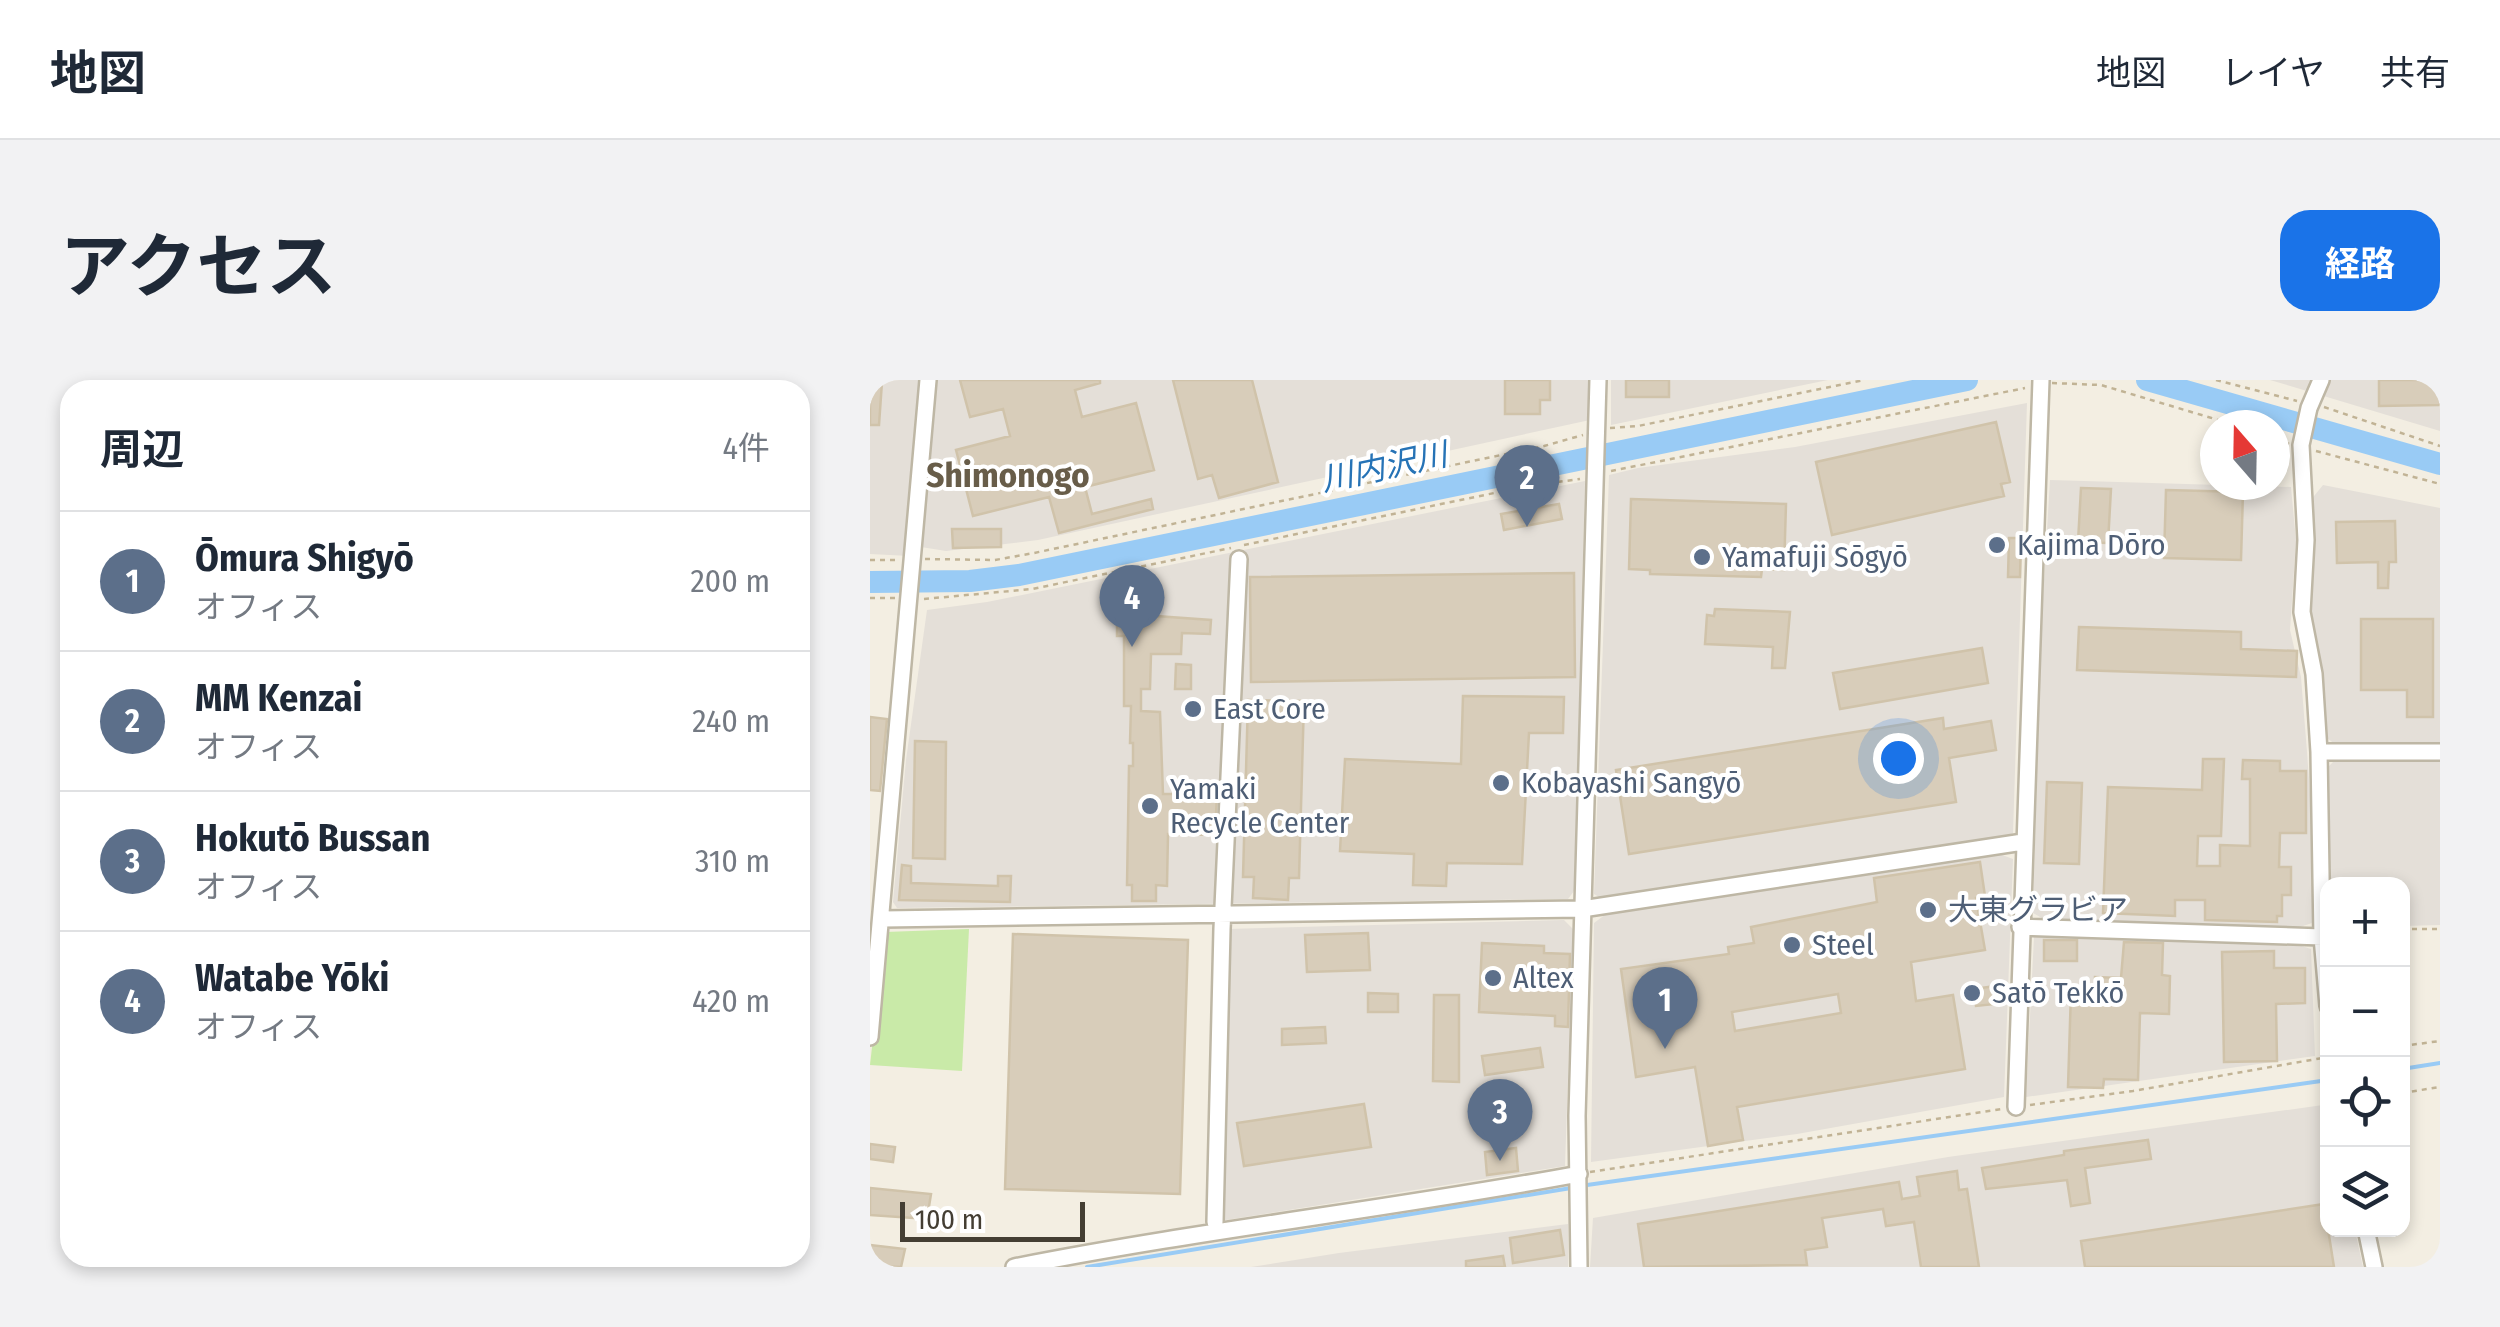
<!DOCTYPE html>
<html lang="ja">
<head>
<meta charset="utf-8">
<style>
	body { margin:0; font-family:"Fira Sans Condensed","Noto Sans JP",sans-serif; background:#f2f2f3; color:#1f2937 }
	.controls { position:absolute; right:30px; bottom:30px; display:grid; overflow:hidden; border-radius:20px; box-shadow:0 5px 15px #0003 }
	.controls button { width:90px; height:90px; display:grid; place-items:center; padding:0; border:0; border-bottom:2px solid #e0e1e3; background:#fff; color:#1f2937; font:50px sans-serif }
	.compass { position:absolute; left:1330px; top:30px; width:90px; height:90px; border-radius:50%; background:#fff; box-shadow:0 5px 15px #0003; rotate:340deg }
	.scale { position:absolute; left:30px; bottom:25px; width:185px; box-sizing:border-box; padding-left:10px; border:5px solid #443e33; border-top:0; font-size:28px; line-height:35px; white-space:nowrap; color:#443e33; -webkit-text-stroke:8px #fff; paint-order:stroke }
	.you { position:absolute; left:1028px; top:378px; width:35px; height:35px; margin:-25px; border:8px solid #fff; border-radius:50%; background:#1a73e8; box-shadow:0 0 0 15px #1a73e833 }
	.badge { display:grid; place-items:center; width:65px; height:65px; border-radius:50%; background:#1a73e8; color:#fff; font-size:32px; font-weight:700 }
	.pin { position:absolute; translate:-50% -82px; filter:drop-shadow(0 2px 5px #0008) }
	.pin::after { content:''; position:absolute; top:52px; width:35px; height:30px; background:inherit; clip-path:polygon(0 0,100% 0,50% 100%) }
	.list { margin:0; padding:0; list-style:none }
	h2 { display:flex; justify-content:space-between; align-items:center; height:130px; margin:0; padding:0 40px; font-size:42px }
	h2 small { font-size:32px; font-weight:400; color:#747a83 }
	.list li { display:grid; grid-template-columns:65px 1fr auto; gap:30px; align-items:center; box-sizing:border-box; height:140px; padding:0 40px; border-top:2px solid #e0e1e3 }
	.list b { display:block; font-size:38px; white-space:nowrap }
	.list p { margin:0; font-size:32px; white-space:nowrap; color:#747a83 }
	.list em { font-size:32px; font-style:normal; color:#747a83 }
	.icon { flex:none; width:55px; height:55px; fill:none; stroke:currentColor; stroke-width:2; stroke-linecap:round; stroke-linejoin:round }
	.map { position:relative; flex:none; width:1570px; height:887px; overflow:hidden; border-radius:30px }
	header { display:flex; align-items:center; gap:60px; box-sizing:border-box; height:140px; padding:0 50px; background:#fff; border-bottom:2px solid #e0e1e3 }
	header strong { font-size:48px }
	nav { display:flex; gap:55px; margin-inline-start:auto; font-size:35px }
	.intro { display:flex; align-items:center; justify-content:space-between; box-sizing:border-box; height:240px; padding:0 60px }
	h1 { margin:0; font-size:70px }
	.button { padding:25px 45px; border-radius:30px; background:#1a73e8; color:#fff; font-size:35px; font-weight:700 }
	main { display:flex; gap:60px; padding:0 60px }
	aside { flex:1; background:#fff; border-radius:30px; box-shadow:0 5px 15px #0003 }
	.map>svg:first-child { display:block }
	.industrial { fill:#e4dfd8 }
	.green { fill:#c9eaa8 }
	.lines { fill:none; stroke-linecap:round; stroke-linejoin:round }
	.stream { stroke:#99cbf5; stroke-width:4 }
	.river { stroke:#99cbf5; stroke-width:22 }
	.building { fill:#d8cdba; stroke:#d0c3aa; stroke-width:2.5; fill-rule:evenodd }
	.minor-casing { stroke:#beb7a5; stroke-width:20 }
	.path { stroke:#c1b395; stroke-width:2.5; stroke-dasharray:5 5; stroke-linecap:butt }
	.minor { stroke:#fff; stroke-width:15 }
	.service-dot { fill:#5c6f8a; stroke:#fff; stroke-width:4 }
	.labels { text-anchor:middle; stroke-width:8; stroke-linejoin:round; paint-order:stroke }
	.service-label { font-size:30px; fill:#4e5e75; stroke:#fff; text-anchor:start }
	.water-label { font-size:32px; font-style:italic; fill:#2673b6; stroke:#fff }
	.quarter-label { font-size:35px; font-weight:bold; fill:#685d49; stroke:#fff }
</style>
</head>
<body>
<header>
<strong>地図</strong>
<nav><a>地図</a><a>レイヤ</a><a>共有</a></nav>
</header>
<div class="intro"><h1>アクセス</h1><a class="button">経路</a></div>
<main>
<aside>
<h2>周辺<small>4件</small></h2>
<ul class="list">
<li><span class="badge" style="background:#5c6f8a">1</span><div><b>Ōmura Shigyō</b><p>オフィス</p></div><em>200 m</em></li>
<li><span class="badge" style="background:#5c6f8a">2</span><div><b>MM Kenzai</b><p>オフィス</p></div><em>240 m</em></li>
<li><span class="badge" style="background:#5c6f8a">3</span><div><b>Hokutō Bussan</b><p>オフィス</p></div><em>310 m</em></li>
<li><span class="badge" style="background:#5c6f8a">4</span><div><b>Watabe Yōki</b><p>オフィス</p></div><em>420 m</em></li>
</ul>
</aside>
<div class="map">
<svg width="1570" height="887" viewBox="0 0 1570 887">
	<rect width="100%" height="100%" fill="#f3eee2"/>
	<path class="industrial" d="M0 0H54L40 176 0 174Z
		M63 0H720V40L168 160 76 171 51 167Z
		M741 0H958L741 45Z
		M1400 0H1570V51L1447 14Z
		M1157 23 1143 453 1134 458 734 520 724 514 739 95 768 88 925 67Z
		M1180 100 1421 107 1426 161 1420 250 1431 297 1437 372 1443 459 1442 543 1430 547 1270 543 1172 538 1163 533 1171 250Z
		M715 101 704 511 698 519 27 528 23 522 36 380 57 230 117 222Z
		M1453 105 1570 128V363L1465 364 1454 356 1440 234 1443 172 1440 121Z
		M1463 382H1570V545L1533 546 1532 504H1460L1457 388Z
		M1124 472 1143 479 1134 717 927 754 721 782 724 543 736 534Z
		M694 540 703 549 695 786 350 841 357 549Z
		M1202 555 1419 562 1441 569 1445 676 1156 717 1164 557Z
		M1453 725 1458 730V849L1485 850 1493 887H720L723 838 1078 777Z
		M698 844V887H381L469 873Z"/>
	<path class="green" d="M99 549 92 691 0 685 15 552Z"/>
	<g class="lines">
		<path class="stream" d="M1532 689 1570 683
			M710 806 1458 700
			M217 887 701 808"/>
		<path class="river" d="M1277 0 1570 84
			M0 202 100 201 149 195 1097 0"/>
	</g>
	<path class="building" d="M90 0H230V3L205 10 212 37 266 23 284 90 215 107 222 134 281 119 283 129 189 153 179 117 103 136 86 70 140 56 133 29 100 37Z
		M303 0H382L408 102 349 118 342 95 328 99Z
		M635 0H680V20H670V34H635Z
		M756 0H799V17H756Z
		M1509 0H1570V25L1509 26Z
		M0 1 12 2 9 45H0Z
		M1126 42 1140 102 1131 104 1134 116 962 155 946 82Z
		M1211 108 1241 109 1238 163 1208 162Z
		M1296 110 1373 112 1371 180 1294 178Z
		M761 119 916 124 914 190 892 189 891 197 780 194V190L759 189Z
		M689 124 692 139 634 150 631 134Z
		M1525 141 1526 182H1519L1518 208H1508V182L1467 183 1466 142Z
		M82 149H131V167L83 168Z
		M1139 158H1151L1150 197H1138Z
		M704 193 705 297 381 302 380 197Z
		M247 225H272V235L341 240 340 254 312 253 311 274H281L280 309H271V331L290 332 293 414H347L345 455 298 454 297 506 286 505V521H262V505H257L259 386H263V363H260L261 326H254V256H247Z
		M845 229 920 232 915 288H902L903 267 835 264 837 235 844 236Z
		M1491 239H1563V337H1537V310H1491Z
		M1209 247 1371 252V269L1427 271 1426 297 1207 290Z
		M1112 268 1118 303 970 329 963 293Z
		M306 284 321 285V309H305Z
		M593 316 694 317 693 353H659L652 484 577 483 576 506 543 505 544 474 470 471 475 379 591 384Z
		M378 320 434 321 429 498H419L418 520 383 518 384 497H373Z
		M0 337 17 339 10 411 0 410Z
		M1073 338 1074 349 1121 341 1126 370 1079 378 1086 422 759 474 746 390Z
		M45 361 76 362 75 479 43 478Z
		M1333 379H1354L1351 456H1328L1327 486H1350V465L1380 466V399H1372L1373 380 1410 381V391H1436V453H1410L1409 487H1421V515H1412V536H1407V542L1335 540V520H1305V536L1233 533 1238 407 1332 410Z
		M1177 402 1212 403 1209 484 1174 483Z
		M1110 482 1115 516 1106 518 1115 570 1041 582 1046 621 1083 615 1095 689 867 727 873 760 838 766 825 687 766 697 751 589 859 574 858 567 884 563 881 547 1007 522 1004 498ZM968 614 971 633 865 651 862 632Z
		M32 485 41 486V503L128 506V496H141L140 522 29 520Z
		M498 553 500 590 437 592 435 555Z
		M143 554 318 560 310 814 135 809Z
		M1174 560H1207V581H1174Z
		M1254 562 1293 563 1292 595 1300 596 1299 634 1270 633 1268 700 1234 699 1233 708 1198 707 1201 611H1224L1225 597 1251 598Z
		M612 563 674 566V573L700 574 698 647 685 646V636L609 632Z
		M1404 571V588H1435V623L1406 624 1407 681 1354 682 1352 572Z
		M1132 605 1135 623 1106 626 1104 609Z
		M498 613 528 614V632H498Z
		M564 615H589V702L563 701Z
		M455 647 456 663 412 665V649Z
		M670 668 673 687 615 695 612 676Z
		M494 724 501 767 374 786 367 743Z
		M1278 760 1281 779 1215 788 1220 823 1201 826 1197 800 1116 809 1112 788 1194 775V771Z
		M0 764 25 767 23 782 0 779Z
		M646 768 648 791 617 795 615 772Z
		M1087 791 1089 810 1097 809 1109 887H1051L1044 842 1016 846 1013 829 952 838 957 867 935 870 937 885 774 887 768 844 1029 802 1032 819 1050 816 1047 797Z
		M0 808 61 814 57 839 0 835Z
		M1454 824 1464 887H1215L1211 861Z
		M690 850 694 875 643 883 640 858Z
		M0 865 35 869 31 887 0 886Z
		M633 876 635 887H596V881Z"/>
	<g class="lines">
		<g class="minor-casing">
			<path id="minor" d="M1451 0 1439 28 1431 65 1436 160 1432 232 1444 294 1449 372 1452 557 1458 626
				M1449 372H1570
				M13 539 712 529 1153 462
				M1150 547 1452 557
				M0 657 58 0
				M1146 727 1171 0
				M345 842 352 549 369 179
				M1496 849 1504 887
				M144 887C331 850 521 829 709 794
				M709 887 707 736 728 0"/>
		</g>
		<path class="path" d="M1346 0 1427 21
			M1182 3 1231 5 1365 45
			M1454 27 1570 66
			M740 48 768 46 994 0
			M1405 59 1419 64
			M1446 71 1570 104
			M741 91 1155 8
			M374 165 658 106 710 99
			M55 179 125 180 164 173 674 66 713 55
			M0 180H27
			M0 218H27
			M54 219 162 209 361 168
			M1532 549H1570
			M1532 666 1570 661
			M1532 713 1570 707
			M1160 725 1263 711 1458 677
			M720 792 1132 729"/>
		<use href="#minor" class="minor"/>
	</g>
	<g class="service-dot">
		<circle cx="1127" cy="165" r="10"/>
		<circle cx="832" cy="177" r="10"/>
		<circle cx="323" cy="329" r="10"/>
		<circle cx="631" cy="403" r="10"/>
		<circle cx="280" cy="426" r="10"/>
		<circle cx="1058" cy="530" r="10"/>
		<circle cx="922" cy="565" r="10"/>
		<circle cx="623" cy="598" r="10"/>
		<circle cx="1102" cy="613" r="10"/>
	</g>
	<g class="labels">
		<g class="service-label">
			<text x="1147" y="175">Kajima Dōro</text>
			<text x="852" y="187">Yamafuji Sōgyō</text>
			<text x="343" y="339">East Core</text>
			<text x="651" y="413">Kobayashi Sangyō</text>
			<text x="300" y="419">Yamaki<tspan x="300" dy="34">Recycle Center</tspan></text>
			<text x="1078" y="540">大東グラビア</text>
			<text x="942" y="575">Steel</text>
			<text x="643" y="608">Altex</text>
			<text x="1122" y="623">Satō Tekkō</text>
		</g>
		<g class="water-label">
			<text transform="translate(514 87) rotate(-12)" y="11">川内沢川</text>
		</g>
		<g class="quarter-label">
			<text x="138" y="107">Shimonogo</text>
		</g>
	</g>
</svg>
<div class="controls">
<button>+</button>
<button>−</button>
<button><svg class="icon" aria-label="locate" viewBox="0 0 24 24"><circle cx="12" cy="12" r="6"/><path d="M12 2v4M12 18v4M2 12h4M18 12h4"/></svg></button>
<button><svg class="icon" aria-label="layers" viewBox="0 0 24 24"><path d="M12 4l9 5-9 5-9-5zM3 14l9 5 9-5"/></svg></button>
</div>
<svg class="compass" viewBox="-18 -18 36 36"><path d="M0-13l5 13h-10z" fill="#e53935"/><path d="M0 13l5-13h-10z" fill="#747a83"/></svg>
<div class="scale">100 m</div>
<div class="you"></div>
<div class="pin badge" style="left:795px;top:669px;background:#5c6f8a">1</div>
<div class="pin badge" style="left:657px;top:147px;background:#5c6f8a">2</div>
<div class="pin badge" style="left:630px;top:781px;background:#5c6f8a">3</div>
<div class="pin badge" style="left:262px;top:267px;background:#5c6f8a">4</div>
</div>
</main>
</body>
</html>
